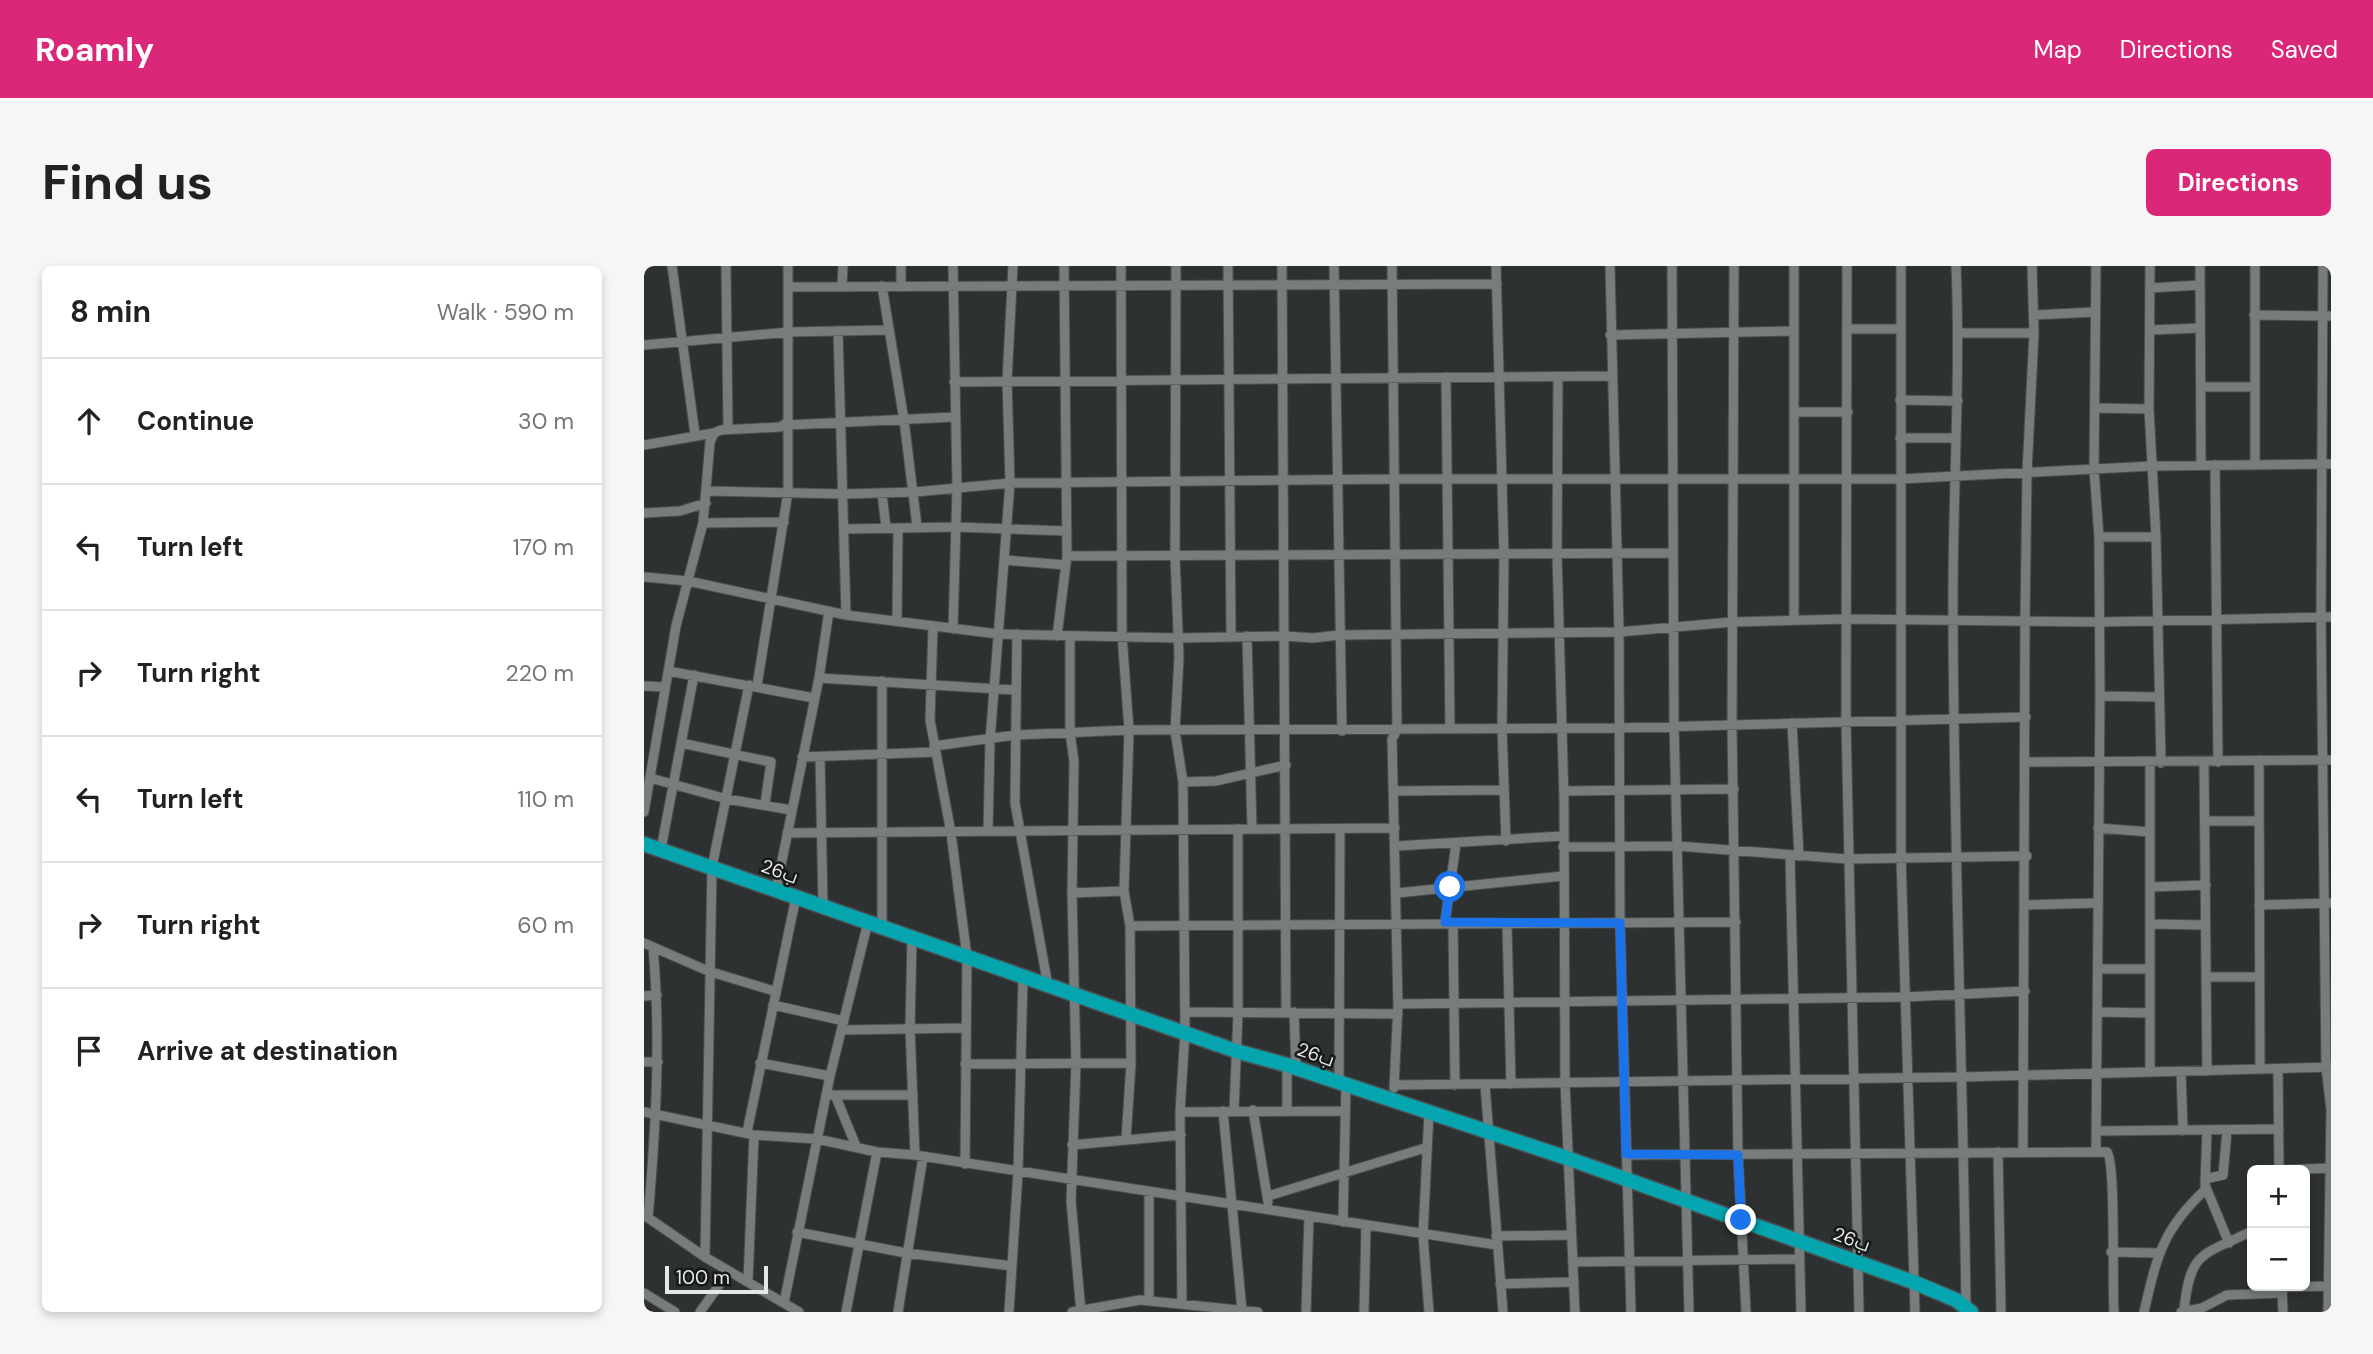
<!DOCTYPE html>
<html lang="en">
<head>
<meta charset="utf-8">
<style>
	body { margin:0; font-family:"DM Sans",Cairo,sans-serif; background:#f6f6f6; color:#222 }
	.controls { position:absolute; right:21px; bottom:21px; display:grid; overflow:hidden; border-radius:10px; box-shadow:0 4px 10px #0003 }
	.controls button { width:63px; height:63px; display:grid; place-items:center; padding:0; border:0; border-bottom:2px solid #e0e0e0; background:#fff; color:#222; font:35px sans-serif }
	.scale { position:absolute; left:21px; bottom:18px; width:103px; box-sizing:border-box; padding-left:7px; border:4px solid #e6e8e8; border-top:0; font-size:19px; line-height:24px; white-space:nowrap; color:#e6e8e8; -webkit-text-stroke:5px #171919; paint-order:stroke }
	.stop { position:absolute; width:21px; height:21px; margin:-16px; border:5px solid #1a73e8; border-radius:50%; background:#fff }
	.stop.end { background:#1a73e8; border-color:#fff; box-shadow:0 2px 7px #0008 }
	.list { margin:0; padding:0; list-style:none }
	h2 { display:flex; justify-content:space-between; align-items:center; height:91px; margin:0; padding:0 28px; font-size:30px }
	h2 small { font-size:23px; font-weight:400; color:#767676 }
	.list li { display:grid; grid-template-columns:46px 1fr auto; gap:21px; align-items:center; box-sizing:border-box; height:126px; padding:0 28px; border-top:2px solid #e0e0e0 }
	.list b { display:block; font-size:26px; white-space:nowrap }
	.list em { font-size:23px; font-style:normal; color:#767676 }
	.icon { flex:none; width:38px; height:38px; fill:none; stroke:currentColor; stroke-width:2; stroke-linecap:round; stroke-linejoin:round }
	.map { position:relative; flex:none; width:1687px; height:1046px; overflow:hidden; border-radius:10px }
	header { display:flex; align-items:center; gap:42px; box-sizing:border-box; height:98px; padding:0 35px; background:#db2777; color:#fff }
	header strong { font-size:33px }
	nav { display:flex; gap:38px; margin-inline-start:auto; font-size:24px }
	.intro { display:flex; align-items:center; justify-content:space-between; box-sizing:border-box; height:168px; padding:0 42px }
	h1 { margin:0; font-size:49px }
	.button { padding:18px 32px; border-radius:10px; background:#db2777; color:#fff; font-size:24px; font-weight:700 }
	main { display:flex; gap:42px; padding:0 42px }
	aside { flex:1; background:#fff; border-radius:10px; box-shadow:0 4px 10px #0003 }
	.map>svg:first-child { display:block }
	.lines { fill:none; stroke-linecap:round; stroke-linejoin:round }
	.minor-casing { stroke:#4c4f4f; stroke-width:11 }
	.highway-casing { stroke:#4c4f4f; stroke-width:17 }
	.minor { stroke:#787c7c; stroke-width:9 }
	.highway { stroke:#04a5af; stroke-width:14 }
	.route { stroke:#1a73e8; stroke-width:9 }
	.labels { text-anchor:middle; stroke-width:5; stroke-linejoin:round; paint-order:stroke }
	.street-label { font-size:19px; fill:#e6e8e8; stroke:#171919 }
</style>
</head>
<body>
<header>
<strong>Roamly</strong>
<nav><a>Map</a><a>Directions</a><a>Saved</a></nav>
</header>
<div class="intro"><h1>Find us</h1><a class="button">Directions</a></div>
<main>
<aside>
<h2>8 min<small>Walk · 590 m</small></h2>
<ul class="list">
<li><svg class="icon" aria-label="ahead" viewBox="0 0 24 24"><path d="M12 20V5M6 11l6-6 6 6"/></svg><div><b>Continue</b></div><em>30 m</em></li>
<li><svg class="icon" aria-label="left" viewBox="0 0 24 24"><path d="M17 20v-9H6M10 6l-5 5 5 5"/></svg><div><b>Turn left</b></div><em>170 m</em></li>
<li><svg class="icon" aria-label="right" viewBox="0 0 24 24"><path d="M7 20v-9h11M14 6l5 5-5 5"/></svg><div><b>Turn right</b></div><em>220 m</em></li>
<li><svg class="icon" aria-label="left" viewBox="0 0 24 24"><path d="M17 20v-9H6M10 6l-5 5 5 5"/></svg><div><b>Turn left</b></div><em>110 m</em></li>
<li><svg class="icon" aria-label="right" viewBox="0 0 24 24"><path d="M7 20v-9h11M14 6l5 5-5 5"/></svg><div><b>Turn right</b></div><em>60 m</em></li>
<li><svg class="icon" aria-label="arrive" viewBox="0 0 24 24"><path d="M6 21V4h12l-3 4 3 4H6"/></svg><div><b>Arrive at destination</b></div></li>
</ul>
</aside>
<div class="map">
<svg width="1687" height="1046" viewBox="0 0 1687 1046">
	<rect width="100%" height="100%" fill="#2e3131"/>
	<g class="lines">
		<g class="minor-casing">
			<path id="minor" d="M28 0 51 168
				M82 0 84 162
				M477 0 478 369 485 464 480 625 486 660 487 797 482 874
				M532 0 531 290 535 391 531 465 539 516 541 766 536 846 538 1038
				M584 0 587 370
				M638 0 642 746
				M690 0 698 465
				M748 0 753 464 748 473 754 738 750 822
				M852 0 860 289 858 462 862 575
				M966 0 975 366 976 657 987 1046
				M1028 0 1030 459 1045 1046
				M1090 0 1088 459 1094 889 1102 1046
				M1203 0 1202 456 1215 1046
				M1257 0V591L1271 1046
				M1312 0C1317 118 1308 236 1309 354 1310 583 1319 812 1322 1041
				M1452 0 1450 203 1455 271 1456 430 1452 884
				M1506 0 1505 143 1512 271 1517 497
				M1556 0 1557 199
				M1611 0V198
				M1679 0 1677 351 1682 801 1687 844 1684 1046
				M198 20 199 0
				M238 20 260 154 273 260
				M145 21 853 18
				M257 21V0
				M1506 22 1556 19
				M1390 49 1451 46
				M1610 49 1687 50
				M1204 63H1256
				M1507 64 1556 62
				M194 65 202 349
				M1315 67H1390
				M966 69 1150 65
				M0 79 145 66 245 64
				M802 111 806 463
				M914 111 913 288 920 534 921 816 931 1046
				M310 116 966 110
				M1558 121H1611
				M1256 134 1314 135
				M1451 142 1505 143
				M1151 146H1204
				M1256 172H1312
				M0 179 70 167
				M1571 199 1574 496
				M63 225 200 228 271 226 366 217 748 213H1256L1508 200 1687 198
				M238 227 242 262
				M0 247 36 245 62 237
				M59 257 140 256
				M201 263 312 261 423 265
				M1455 271H1512
				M423 290 1029 287
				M360 294 422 299
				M0 311 44 315 202 349 354 368 534 372 641 370 669 372 695 369 975 366 1088 356 1203 353 1456 356 1687 351
				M1150 354V0
				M253 355 254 262
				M289 360 286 454 307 567 323 691 321 898
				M309 363 313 221 309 0
				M373 368 371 537 404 720
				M413 370 423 290 420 0
				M426 370V467L430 495 428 627 432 798 427 935 437 1046
				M603 370 608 563
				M24 405 170 432
				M175 412 371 424
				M238 415V661
				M0 420 21 421
				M113 420 144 226V159L310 151
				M1456 430 1515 431
				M1148 457 1155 590
				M37 477 127 496 121 538
				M290 480 371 469 485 464 975 462 1382 451
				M158 491 292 486
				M176 491 179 640
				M1615 494 1616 803
				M1383 496 1687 494
				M1560 496 1563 805
				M1506 497V805
				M6 512 83 533 147 544
				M539 516 572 515 642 499
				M750 525 859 524
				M920 525 1090 523
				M0 546 32 360 59 257 66 176 70 167 77 164 136 161 144 156V0
				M1563 555H1614
				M1454 562 1506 566
				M344 565 346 475 366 217 363 115 369 0
				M143 567 751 562
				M752 580 919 570
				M919 581 1033 580 1203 593 1383 590
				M17 583 50 409
				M1146 590 1157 1046
				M1507 621 1562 619
				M132 624 175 412 185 345
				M428 627 480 625
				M753 627 919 610
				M1381 639 1454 637
				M1615 639 1687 637
				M801 656 812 578
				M809 657 811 819
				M863 658 867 818
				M1506 658 1561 659
				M486 660 1092 656
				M268 672 266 762 271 889
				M0 677 64 705 130 725
				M1455 703H1504
				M1563 711H1615
				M0 730 13 729
				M754 738 1262 731 1381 725
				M129 739 200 755
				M541 746 754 748
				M650 746 652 802
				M1454 746 1506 747
				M198 764 320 762
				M0 796H14
				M116 797 186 810
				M321 798 487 797
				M643 799V845
				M1634 803 1635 904
				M1537 806 1539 865
				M695 816 696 563
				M751 819 1319 811 1687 801
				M841 819 859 1046
				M182 829H269
				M191 829 212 880
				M590 844 594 748V563
				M609 844 624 936
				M579 845 598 1044
				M0 846 110 869 173 873 233 886 271 889 853 979
				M536 846 699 845
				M785 846 779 969 785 1046
				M1453 865 1635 863
				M1563 865 1561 919 1585 977
				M103 866 152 631
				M428 879 537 869
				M1379 884 1381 355 1383 206 1390 67 1388 0
				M1354 886 1357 1046
				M982 889 1463 886C1472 896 1468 1020 1470 1046
				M1637 904 1687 902
				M1561 913 1579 909 1583 865
				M505 925V1034
				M624 930 781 882
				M0 949 61 991 155 1046
				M4 952C12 861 17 772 9 681
				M699 956 702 818
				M153 966 262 987 368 1000
				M852 970 927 969
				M1467 986 1513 987
				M61 991 68 601 105 419
				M929 996 1155 993
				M104 1015 110 869
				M856 1018 930 1016
				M1638 1021 1687 1020
				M1638 1021 1639 1046
				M0 1027 31 1046
				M140 1037 186 810 224 656
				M1540 1045C1546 985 1557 990 1608 965
				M56 1046 85 1005
				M202 1046 233 886
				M254 1046 279 891
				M365 1046 374 906 379 712
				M428 1046 496 1034 614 1046
				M662 1046 665 950
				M720 1046 722 961
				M1500 1046C1513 990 1518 964 1562 923
				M1537 1046 1558 1042 1583 1029 1638 1027"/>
		</g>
		<g class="highway-casing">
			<path id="highway" d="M0 578 592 785 643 799 923 892 1269 1016 1312 1034 1327 1046"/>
		</g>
		<use href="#minor" class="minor"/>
		<use href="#highway" class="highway"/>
	</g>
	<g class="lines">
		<path class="route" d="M806 621 801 656 976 657 982 888 1094 889 1097 954"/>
	</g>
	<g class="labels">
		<g class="street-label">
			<text transform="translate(136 605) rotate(20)" y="7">26ب</text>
			<text transform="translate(672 788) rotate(19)" y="7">26ب</text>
			<text transform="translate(1208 973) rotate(20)" y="7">26ب</text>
		</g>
	</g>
</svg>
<div class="controls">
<button>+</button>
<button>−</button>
</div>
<div class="scale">100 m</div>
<div class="stop" style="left:806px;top:621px"></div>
<div class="stop end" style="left:1097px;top:954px"></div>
</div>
</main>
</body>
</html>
